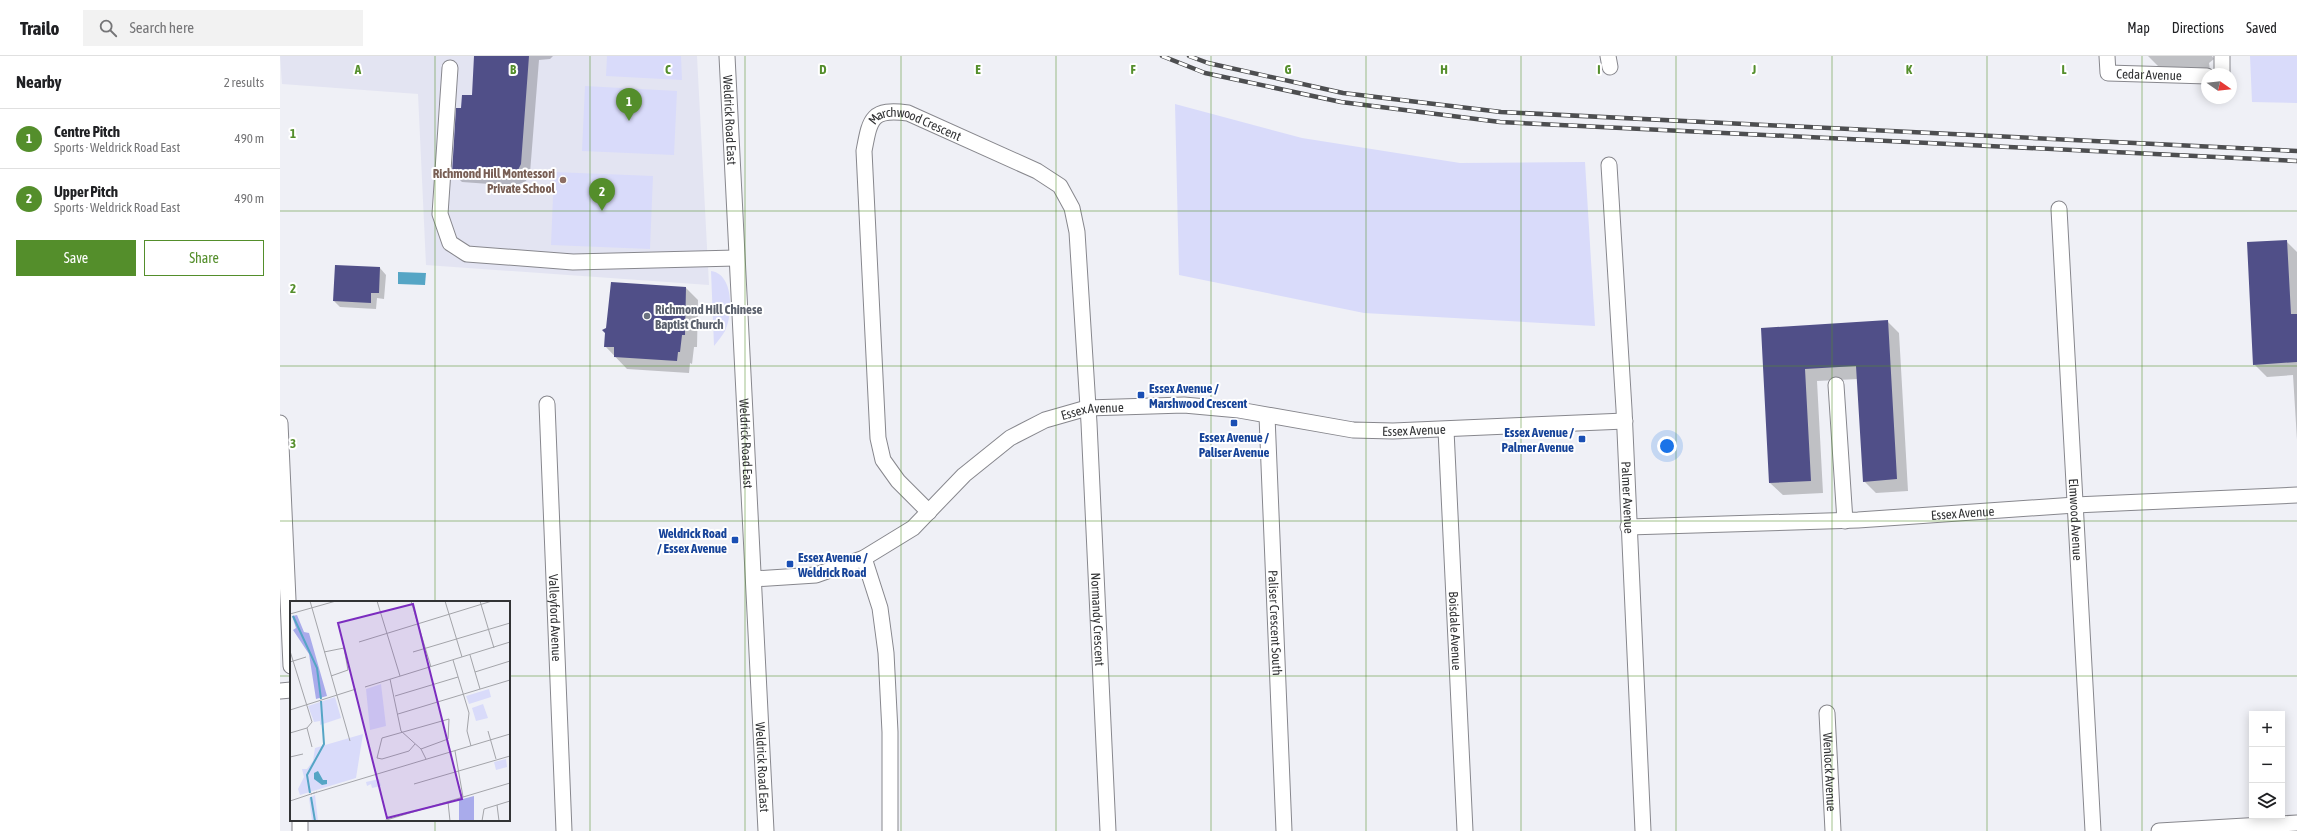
<!DOCTYPE html>
<html lang="en">
<head>
<meta charset="utf-8">
<style>
	body { margin:0; font-family:"Asap Condensed",sans-serif; background:#f2f2f2; color:#202124 }
	.controls { position:absolute; right:12px; bottom:12px; display:grid; overflow:hidden; border-radius:0px; box-shadow:0 2px 10px #0003 }
	.controls button { width:36px; height:36px; display:grid; place-items:center; padding:0; border:0; border-bottom:1px solid #e0e0e0; background:#fff; color:#202124; font:20px sans-serif }
	.compass { position:absolute; left:1921px; top:12px; width:36px; height:36px; border-radius:50%; background:#fff; box-shadow:0 2px 10px #0003; rotate:104deg }
	.you { position:absolute; left:1387px; top:390px; width:14px; height:14px; margin:-10px; border:3px solid #fff; border-radius:50%; background:#1a73e8; box-shadow:0 0 0 6px #1a73e833 }
	.badge { display:grid; place-items:center; width:26px; height:26px; border-radius:50%; background:#548e2b; color:#fff; font-size:13px; font-weight:700 }
	.pin { position:absolute; translate:-50% -33px; filter:drop-shadow(0 1px 2px #0008) }
	.pin::after { content:''; position:absolute; top:21px; width:14px; height:12px; background:inherit; clip-path:polygon(0 0,100% 0,50% 100%) }
	.list { margin:0; padding:0; list-style:none }
	h2 { display:flex; justify-content:space-between; align-items:center; height:52px; margin:0; padding:0 16px; font-size:17px }
	h2 small { font-size:13px; font-weight:400; color:#757577 }
	.list li { display:grid; grid-template-columns:26px 1fr auto; gap:12px; align-items:center; box-sizing:border-box; height:60px; padding:0 16px; border-top:1px solid #e0e0e0 }
	.list b { display:block; font-size:15px; white-space:nowrap }
	.list p { margin:0; font-size:13px; white-space:nowrap; color:#757577 }
	.list em { font-size:13px; font-style:normal; color:#757577 }
	.actions { display:flex; gap:8px; padding:12px 16px }
	.actions a { flex:1; padding:9px 0; border:1px solid #548e2b; border-radius:0px; text-align:center; font-size:14px; color:#548e2b }
	.actions .main { background:#548e2b; color:#fff }
	.icon { flex:none; width:22px; height:22px; fill:none; stroke:currentColor; stroke-width:2; stroke-linecap:round; stroke-linejoin:round }
	.map { position:relative; flex:none; width:2017px; height:775px; overflow:hidden }
	header { display:flex; align-items:center; gap:24px; box-sizing:border-box; height:56px; padding:0 20px; background:#fff; border-bottom:1px solid #e0e0e0 }
	header strong { font-size:19px }
	nav { display:flex; gap:22px; margin-inline-start:auto; font-size:14px }
	.search { width:280px; height:36px; background:#f2f2f2; display:flex; align-items:center; gap:10px; box-sizing:border-box; padding:0 14px; border-radius:0px; color:#757577; font-size:15px }
	main { display:flex }
	aside { flex:1; background:#fff }
	.map>svg:first-child { display:block }
	.built { fill:#e3e4f2 }
	.green { fill:#d9dbfa }
	.water { fill:#55a5c5 }
	.shadow { fill:#0003 }
	.building { fill:#504f88 }
	.lines { fill:none; stroke-linecap:round; stroke-linejoin:round }
	.minor-casing { stroke:#87878d; stroke-width:17 }
	.minor { stroke:#fff; stroke-width:15 }
	.rail-casing { stroke:#4d4e50; stroke-width:4.5 }
	.rail { stroke:#fff; stroke-width:3; stroke-dasharray:9; stroke-linecap:butt }
	.grid { fill:none; stroke:#548e2b; stroke-width:1; stroke-opacity:0.55 }
	.education-dot { fill:#8d6e63; stroke:#fff; stroke-width:1.5 }
	.worship-dot { fill:#6b7280; stroke:#fff; stroke-width:1.5 }
	.transit-dot { fill:#1a4fb4; stroke:#fff; stroke-width:1.5 }
	.labels { text-anchor:middle; stroke-width:4; stroke-linejoin:round; paint-order:stroke }
	.street-label { font-size:13px; fill:#323335; stroke:#fff }
	.education-label { font-size:13px; font-weight:bold; fill:#785e54; stroke:#fff; text-anchor:end }
	.worship-label { font-size:13px; font-weight:bold; fill:#5b616d; stroke:#fff; text-anchor:start }
	.transit-label { font-size:13px; font-weight:bold; fill:#164399; stroke:#fff; text-anchor:start }
	.inset-river { fill:none; stroke:#55a5c5; stroke-width:2 }
	.inset-road { fill:none; stroke:#a3a4a9; stroke-width:1 }
	.view { fill:#7b2cbf; fill-opacity:0.15; stroke:#7b2cbf; stroke-width:2 }
	.inset-edge { fill:none; stroke:#323335; stroke-width:2 }
	.grid-label { font-size:13px; text-anchor:middle; font-weight:bold; fill:#548e2b; stroke:#fff; stroke-width:4; stroke-linejoin:round; paint-order:stroke }
</style>
</head>
<body>
<header>
<strong>Trailo</strong>
<div class="search"><svg class="icon" aria-label="search" viewBox="0 0 24 24"><circle cx="10" cy="10" r="6"/><path d="M15 15l6 6"/></svg>Search here</div>
<nav><a>Map</a><a>Directions</a><a>Saved</a></nav>
</header>
<main>
<aside>
<h2>Nearby<small>2 results</small></h2>
<ul class="list">
<li><span class="badge">1</span><div><b>Centre Pitch</b><p>Sports · Weldrick Road East</p></div><em>490 m</em></li>
<li><span class="badge">2</span><div><b>Upper Pitch</b><p>Sports · Weldrick Road East</p></div><em>490 m</em></li>
</ul>
<div class="actions"><a class="main">Save</a><a>Share</a></div>
</aside>
<div class="map">
<svg width="2017" height="775" viewBox="0 0 2017 775">
	<rect width="100%" height="100%" fill="#eff0f6"/>
	<path class="built" d="M0 0H417L429 229 146 209 138 38 2 28Z"/>
	<path class="green" d="M327 0H401L402 24 326 20Z
		M1970 0H2017V47L1972 46Z
		M305 30 397 35 394 99 302 95Z
		M895 48 1022 82 1180 107 1305 106 1315 270 1084 257 899 219Z
		M274 116 373 120 370 193 271 189Z
		M431 215C454 218 453 258 445 275 442 280 438 285 434 290Z"/>
	<path class="water" d="M118 216 146 217 145 229 118 228Z"/>
	<path class="shadow" d="M195 0H273L270 3 259 4 250 117 246 125 235 130 182 126 173 117 182 53 193 40Z
		M1868 0H1932L1934 3 1929 7 1930 14 1891 23Z
		M2006 185 2017 196V384L2013 319 1987 321 1974 308Z
		M56 210 100 212 106 219 104 243 97 242 96 253 60 251 54 245Z
		M406 232 418 244 417 291H414L412 308 410 307 409 317 347 313 325 290Z
		M1607 265 1619 277 1628 435 1596 437 1584 425 1578 323 1537 325 1543 437 1503 439 1490 427 1482 273Z"/>
	<path class="building" d="M194 0H249L241 108 237 116 226 121 172 117 176 52H181L182 39H192Z
		M2007 184 2011 258H2017V306L1973 309 1967 186Z
		M55 209 100 211 99 237H91V247L53 245Z
		M331 226 406 231 405 279H402L400 296H398L397 305 334 301V291H324L325 277 322 274 326 272Z
		M1608 264 1617 423 1583 426 1576 310 1525 313 1531 425 1489 427 1481 272Z"/>
	<g class="lines">
		<g class="minor-casing">
			<g id="minor">
				<path id="s1" d="M447 0 486 775"/>
				<path d="M1328 0 1330 11"/>
				<path id="s2" d="M1827 0 1828 17 1927 20"/>
				<path d="M1942 0V18"/>
				<path d="M170 12 160 158 170 187 187 198 293 206 456 202"/>
				<path id="s3" d="M1329 109 1344 353 1363 775"/>
				<path id="s4" d="M1779 153 1813 775"/>
				<path d="M1556 329 1565 465"/>
				<path id="s5" d="M267 348 284 775"/>
				<path id="s6" d="M987 360 1004 775"/>
				<path d="M0 367 11 610"/>
				<path id="s7" d="M1166 374 1185 775"/>
				<path id="s8" d="M649 456 618 425 603 404 598 382 584 95C590 63 591 52 628 57L757 115 780 130 792 152 797 176 809 367 828 775"/>
				<path id="s9" d="M1348 471 1578 464 1795 449 2017 439"/>
				<path d="M584 502 600 552 606 597 610 676V775"/>
				<path id="s10" d="M474 523 536 519 584 502 633 472 684 419 730 382 765 364 807 352 904 349 959 354 1073 374 1113 375 1345 365"/>
				<path d="M0 635 11 634"/>
				<path id="s11" d="M1547 657 1553 775"/>
				<path d="M20 764V775"/>
				<path d="M1879 775 2017 767"/>
			</g>
		</g>
		<use href="#minor" class="minor"/>
		<g class="rail-casing">
			<path id="rail" d="M882 0 925 17 1061 46 1220 66 2017 105
				M909 0 928 7 1063 37 1221 56 2017 95"/>
		</g>
		<use href="#rail" class="rail"/>
	</g>
	<path class="grid" d="M155 0V546M310 0V775M465 0V775M621 0V775M776 0V775M931 0V775M1086 0V775M1241 0V775M1396 0V775M1552 0V775M1707 0V775M1862 0V775M0 155H2017M0 310H2017M0 465H2017M0 620H11M229 620H2017M155 764V775"/>
	<circle class="education-dot" cx="283" cy="124" r="4"/>
	<circle class="worship-dot" cx="367" cy="260" r="4"/>
	<g class="transit-dot">
		<rect x="857" y="335" width="8" height="8" rx="2"/>
		<rect x="950" y="363" width="8" height="8" rx="2"/>
		<rect x="1298" y="379" width="8" height="8" rx="2"/>
		<rect x="451" y="480" width="8" height="8" rx="2"/>
		<rect x="506" y="504" width="8" height="8" rx="2"/>
	</g>
	<g class="labels">
		<g class="street-label">
			<text dy="5" stroke="none"><textPath href="#s2" startOffset="58">Cedar Avenue</textPath></text>
			<text dy="5" stroke="none"><textPath href="#s1" startOffset="64">Weldrick Road East</textPath></text>
			<text dy="5" stroke="none"><textPath href="#s8" startOffset="458">Marchwood Crescent</textPath></text>
			<text dy="5" stroke="none"><textPath href="#s10" startOffset="391">Essex Avenue</textPath></text>
			<text dy="5" stroke="none"><textPath href="#s10" startOffset="715">Essex Avenue</textPath></text>
			<text dy="5" stroke="none"><textPath href="#s1" startOffset="388">Weldrick Road East</textPath></text>
			<text dy="5" stroke="none"><textPath href="#s3" startOffset="333">Palmer Avenue</textPath></text>
			<text dy="5" stroke="none"><textPath href="#s9" startOffset="335">Essex Avenue</textPath></text>
			<text dy="5" stroke="none"><textPath href="#s4" startOffset="311">Elmwood Avenue</textPath></text>
			<text dy="5" stroke="none"><textPath href="#s5" startOffset="214">Valleyford Avenue</textPath></text>
			<text dy="5" stroke="none"><textPath href="#s8" startOffset="1056">Normandy Crescent</textPath></text>
			<text dy="5" stroke="none"><textPath href="#s6" startOffset="207">Paliser Crescent South</textPath></text>
			<text dy="5" stroke="none"><textPath href="#s7" startOffset="201">Boisdale Avenue</textPath></text>
			<text dy="5" stroke="none"><textPath href="#s1" startOffset="712">Weldrick Road East</textPath></text>
			<text dy="5" stroke="none"><textPath href="#s11" startOffset="59">Wenlock Avenue</textPath></text>
		</g>
		<g class="education-label">
			<text x="275" y="122">Richmond Hill Montessori<tspan x="275" dy="15">Private School</tspan></text>
		</g>
		<g class="worship-label">
			<text x="375" y="258">Richmond Hill Chinese<tspan x="375" dy="15">Baptist Church</tspan></text>
		</g>
		<g class="transit-label">
			<text x="869" y="337">Essex Avenue /<tspan x="869" dy="15">Marshwood Crescent</tspan></text>
			<text x="1294" y="381" text-anchor="end">Essex Avenue /<tspan x="1294" dy="15">Palmer Avenue</tspan></text>
			<text x="954" y="386" text-anchor="middle">Essex Avenue /<tspan x="954" dy="15">Paliser Avenue</tspan></text>
			<text x="447" y="482" text-anchor="end">Weldrick Road<tspan x="447" dy="15">/ Essex Avenue</tspan></text>
			<text x="518" y="506">Essex Avenue /<tspan x="518" dy="15">Weldrick Road</tspan></text>
		</g>
	</g>
	<g transform="translate(10 545)">
		<rect width="220" height="220" fill="#eff0f6"/>
		<path d="M91 83 96 125 80 129 76 88ZM199 88 201 96 179 103 176 95ZM45 96 51 117 30 124V120L24 121 18 105ZM193 103 198 117 186 120 182 107ZM73 133 66 177 10 194 8 188 14 176 12 168H17L23 160 25 147ZM216 158 217 166 206 169 204 161ZM89 178 91 185 82 187 81 183 77 185 76 181ZM25 194 28 220H22L19 197Z" fill="#d9dbfa"/>
		<path d="M7 14 14 31 19 32 37 95 26 98 19 53 3 29 6 27 2 15ZM184 195V220H169V199Z" fill="#a9abeb"/>
		<path d="M28 170 33 179H37V183L32 184 24 178V172Z" fill="#55a5c5"/>
		<path class="inset-river" d="M3 15 27 67 31 98M20 192 17 174 34 143 31 100M21 196 25 220"/>
		<path class="inset-road" d="M20 0 60 140M87 0 110 75M121 0 141 66M155 0 172 56M190 0 204 47M0 13 46 0M69 41 202 0M0 50 22 121 17 127 0 132M34 51 54 47 58 69 41 75M123 51 220 22M180 54 190 88M163 59 179 112 177 130 181 145M0 61 16 56M185 71 220 60M100 78 111 130 131 148 136 158M75 86 220 41M105 95 168 76M0 109 66 88M108 113 220 79M17 127 22 146M198 130 206 158M125 143 119 150 92 158 87 157 92 137 159 118 158 138 131 148M165 150 173 196M0 156 13 153M124 183 220 155M21 193 220 133M0 200 27 191M158 201 160 220M207 204 209 220M93 220 220 182M192 220 194 208 220 200"/>
		<path class="view" d="M123 3 172 198 97 217 48 22Z"/>
		<rect width="220" height="220" class="inset-edge"/>
	</g>
	<g class="grid-label">
		<text x="78" y="18">A</text>
		<text x="233" y="18">B</text>
		<text x="388" y="18">C</text>
		<text x="543" y="18">D</text>
		<text x="698" y="18">E</text>
		<text x="853" y="18">F</text>
		<text x="1008" y="18">G</text>
		<text x="1164" y="18">H</text>
		<text x="1319" y="18">I</text>
		<text x="1474" y="18">J</text>
		<text x="1629" y="18">K</text>
		<text x="1784" y="18">L</text>
		<text x="13" y="82">1</text>
		<text x="13" y="237">2</text>
		<text x="13" y="392">3</text>
	</g>
</svg>
<div class="controls">
<button>+</button>
<button>−</button>
<button><svg class="icon" aria-label="layers" viewBox="0 0 24 24"><path d="M12 4l9 5-9 5-9-5zM3 14l9 5 9-5"/></svg></button>
</div>
<svg class="compass" viewBox="-18 -18 36 36"><path d="M0-13l5 13h-10z" fill="#e53935"/><path d="M0 13l5-13h-10z" fill="#757577"/></svg>
<div class="you"></div>
<div class="pin badge" style="left:349px;top:65px">1</div>
<div class="pin badge" style="left:322px;top:155px">2</div>
</div>
</main>
</body>
</html>
